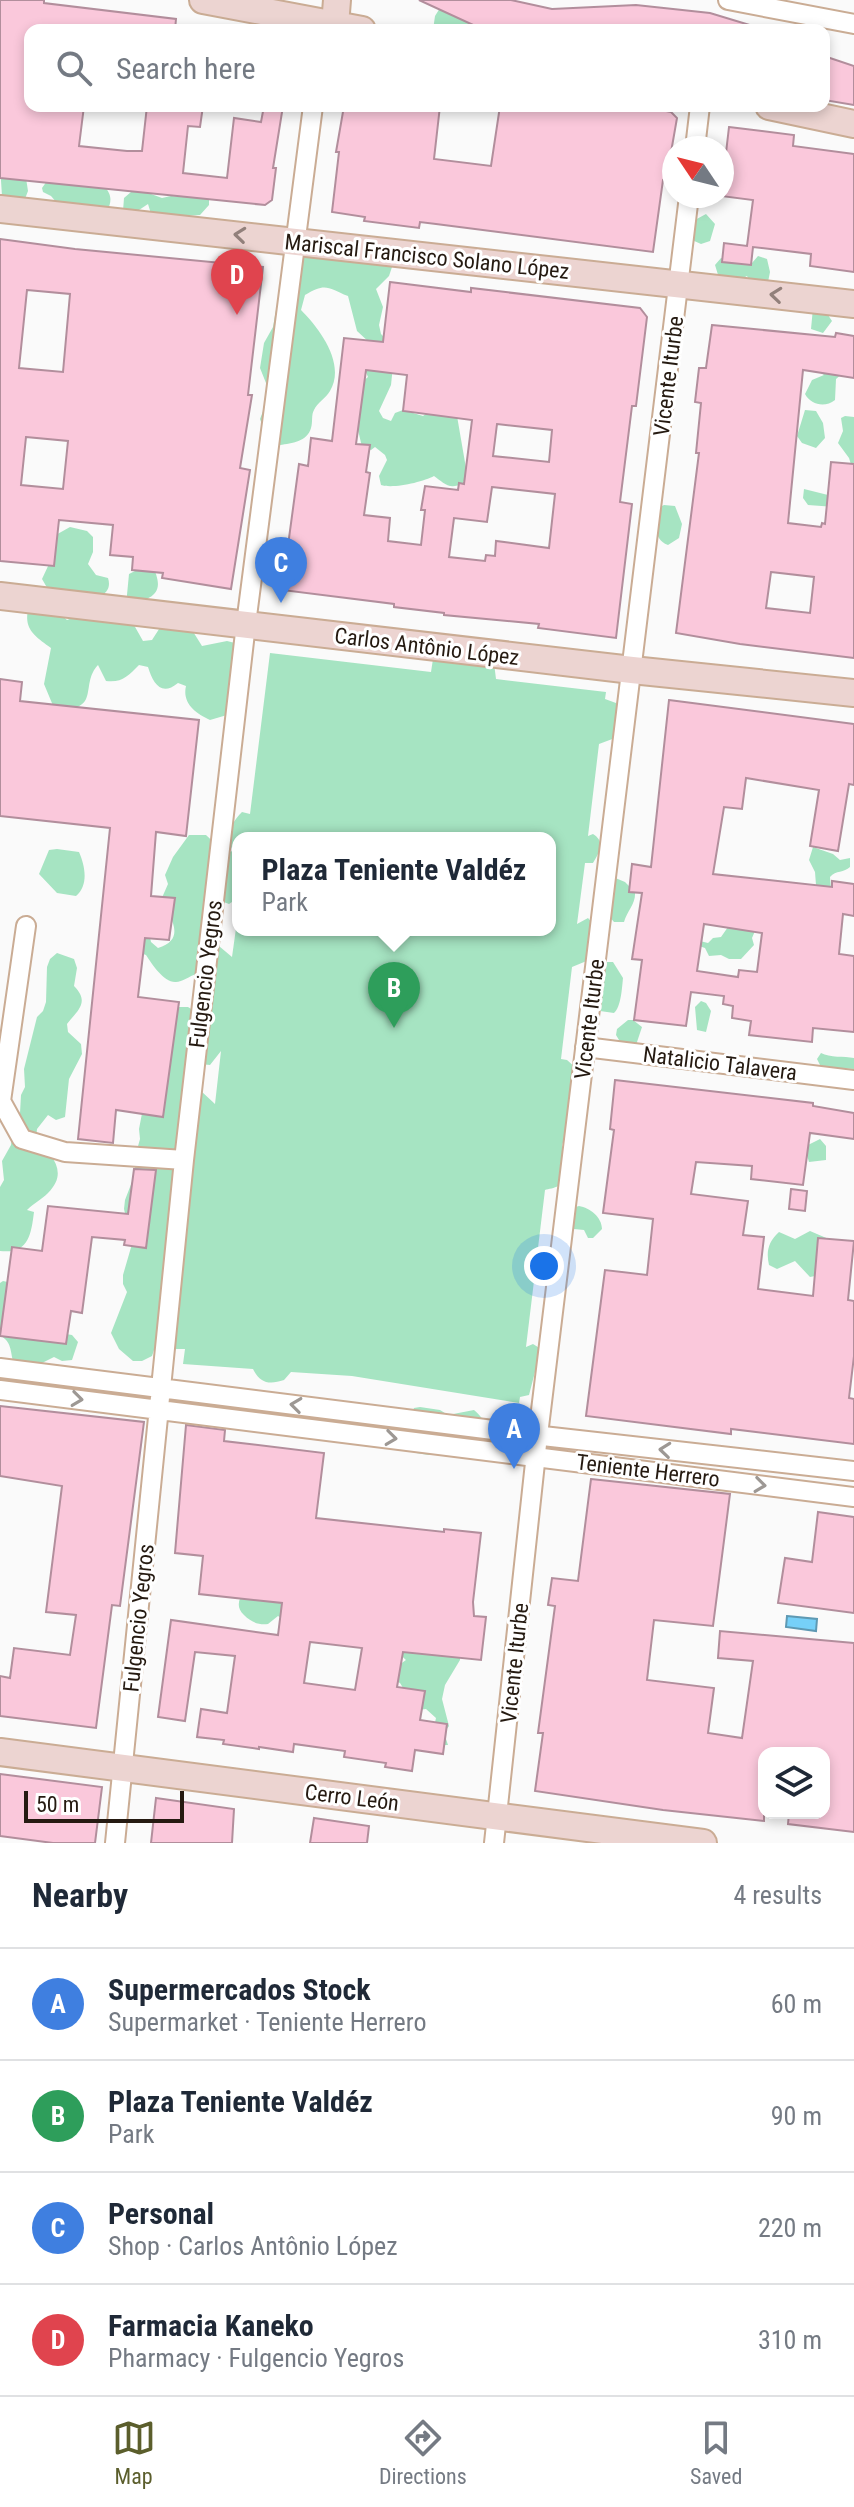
<!DOCTYPE html>
<html lang="en">
<head>
<meta charset="utf-8">
<style>
	body { margin:0; font-family:"Roboto Condensed",sans-serif; background:#f6f6f7; color:#1f2937 }
	.controls { position:absolute; right:24px; bottom:24px; display:grid; overflow:hidden; border-radius:16px; box-shadow:0 4px 12px #0003 }
	.controls button { width:72px; height:72px; display:grid; place-items:center; padding:0; border:0; border-bottom:2px solid #e0e1e3; background:#fff; color:#1f2937; font:40px sans-serif }
	.compass { position:absolute; left:662px; top:136px; width:72px; height:72px; border-radius:50%; background:#fff; box-shadow:0 4px 12px #0003; rotate:305deg }
	.scale { position:absolute; left:24px; bottom:20px; width:160px; box-sizing:border-box; padding-left:8px; border:4px solid #251a11; border-top:0; font-size:22px; line-height:28px; white-space:nowrap; color:#251a11; -webkit-text-stroke:6px #fff; paint-order:stroke }
	.you { position:absolute; left:544px; top:1266px; width:28px; height:28px; margin:-20px; border:6px solid #fff; border-radius:50%; background:#1a73e8; box-shadow:0 0 0 12px #1a73e833 }
	.badge { display:grid; place-items:center; width:52px; height:52px; border-radius:50%; background:#5b5e2c; color:#fff; font-size:26px; font-weight:700 }
	.pin { position:absolute; translate:-50% -66px; filter:drop-shadow(0 2px 4px #0008) }
	.pin::after { content:''; position:absolute; top:42px; width:28px; height:24px; background:inherit; clip-path:polygon(0 0,100% 0,50% 100%) }
	.popup { position:absolute; left:232px; top:832px; width:324px; height:104px; box-sizing:border-box; display:grid; place-content:center; border-radius:16px; background:#fff; filter:drop-shadow(0 2px 6px #0005); font-size:26px; white-space:nowrap; color:#747a83 }
	.popup b { font-size:30px; color:#1f2937 }
	.popup::after { content:''; position:absolute; left:50%; top:100%; margin-left:-16px; border:16px solid transparent; border-top-color:#fff }
	.list { margin:0; padding:0; list-style:none }
	h2 { display:flex; justify-content:space-between; align-items:center; height:104px; margin:0; padding:0 32px; font-size:34px }
	h2 small { font-size:26px; font-weight:400; color:#747a83 }
	.list li { display:grid; grid-template-columns:52px 1fr auto; gap:24px; align-items:center; box-sizing:border-box; height:112px; padding:0 32px; border-top:2px solid #e0e1e3 }
	.list b { display:block; font-size:30px; white-space:nowrap }
	.list p { margin:0; font-size:26px; white-space:nowrap; color:#747a83 }
	.list em { font-size:26px; font-style:normal; color:#747a83 }
	.icon { flex:none; width:44px; height:44px; fill:none; stroke:currentColor; stroke-width:2; stroke-linecap:round; stroke-linejoin:round }
	.map { position:relative; flex:none; width:854px; height:1843px; overflow:hidden }
	.search { position:absolute; background:#fff; box-shadow:0 4px 12px #0003; left:24px; right:24px; top:24px; height:88px; display:flex; align-items:center; gap:20px; box-sizing:border-box; padding:0 28px; border-radius:16px; color:#747a83; font-size:30px }
	.sheet { height:552px; background:#fff }
	nav { display:flex; justify-content:space-around; align-items:center; box-sizing:border-box; height:112px; border-top:2px solid #e0e1e3; background:#fff; font-size:22px; color:#747a83 }
	nav a { display:grid; justify-items:center; gap:4px }
	nav .on { color:#5b5e2c }
	.map>svg:first-child { display:block }
	.green { fill:#a6e4c2; fill-rule:evenodd }
	.water { fill:#76d0f8; stroke:#5e99b3; stroke-width:2 }
	.building { fill:#fac8db; stroke:#b28e9c; stroke-width:2; fill-rule:evenodd }
	.lines { fill:none; stroke-linecap:round; stroke-linejoin:round }
	.street-casing { stroke:#caac94; stroke-width:22 }
	.secondary-casing { stroke:#caac94; stroke-width:30 }
	.street { stroke:#fff; stroke-width:18 }
	.secondary { stroke:#ecd4d1; stroke-width:26 }
	.oneway { stroke:#92807b }
	.oneway2 { stroke:#9d9894 }
	.labels { text-anchor:middle; stroke-width:6; stroke-linejoin:round; paint-order:stroke }
	.street-label { font-size:22px; fill:#251a11; stroke:#fff }
</style>
</head>
<body>
<div class="map">
<svg width="854" height="1843" viewBox="0 0 854 1843">
	<rect width="100%" height="100%" fill="#fafafa"/>
	<path class="green" d="M440 8 493 30H433L435 16Z
		M0 165 26 178 28 191 23 204 2 196Z
		M47 181 104 186C112 195 112 201 107 211L57 203 51 196 43 192 42 188Z
		M140 190 162 198 171 196 183 197 191 192 200 194 209 200V205L200 215 186 216 182 220 152 217 148 204 136 212 123 211 124 198 131 192Z
		M706 214 715 224 710 241 701 244 692 240 693 221Z
		M299 251 395 258 389 276 376 289 383 307 379 325 381 334 394 347V356L391 385 379 411 383 418 391 421 395 413 403 410 423 416 434 408 443 417 457 416 467 474 463 483C449 491 443 482 434 476 423 482 393 489 381 485L379 476 387 460 385 455 375 447 371 450 362 447 358 430 344 421 361 383 368 377 365 370 370 343 357 331 348 296C328 288 326 282 305 295L301 310C320 329 346 364 330 391 326 398 317 403 314 410 311 415 313 422 311 428 307 442 292 443 280 445L266 435 260 419 270 393 260 368 264 343 273 327 276 310Z
		M758 256 767 259 770 272 768 282 749 280 747 276 735 282 719 278 715 265 721 258 752 263Z
		M813 308 826 312 832 321 823 333 811 329Z
		M819 372 843 373 836 379 835 400C825 408 811 405 805 394L812 380 824 375Z
		M805 410 816 411 823 423 825 438 816 448 802 443 797 436Z
		M845 416 854 417V504L853 471 849 458 838 443 843 431 841 418Z
		M804 489 836 497 835 507 808 505 803 498Z
		M664 505 675 506 682 524 679 538 668 545C651 539 658 522 660 507Z
		M70 527 87 531 93 537V552L88 564 96 575 108 578C111 587 107 593 99 597L81 592 49 591 42 579 49 564 54 536Z
		M151 563C167 593 154 599 126 605L129 574Z
		M29 607 54 608 67 620 75 617 130 618 143 641 152 640 161 626 192 630 202 646 227 641 235 643 245 671 249 674 233 698 227 715 210 720C195 713 182 703 186 686L178 683C161 697 153 683 148 667L139 665C128 676 122 683 106 681L98 665C79 685 103 713 54 708L44 684 51 648C36 637 22 629 29 607Z
		M270 653 431 672 433 659 494 663 496 679 606 692 605 699 616 703 621 710 615 738 599 744 588 836 593 834C606 842 599 853 593 863H585L577 924 588 918 594 925 589 960 572 967 561 1059 567 1060 577 1069 575 1086 568 1098 570 1116 562 1146C566 1155 567 1178 558 1186 555 1188 548 1189 545 1190L526 1347 533 1344 541 1349 529 1395 520 1397 519 1403 352 1376 291 1372 284 1380C269 1385 260 1383 253 1369L183 1364 185 1349H172L164 1344 155 1347 152 1356 142 1361H133L119 1349 111 1333 127 1292 123 1284V1275L132 1244 124 1209 125 1200 135 1174V1157L140 1139 139 1129 144 1103 175 1015 179 1007H188L196 1012 204 979 196 974C190 976 182 982 176 982 164 983 152 964 146 955L138 952 132 945 149 933 151 942 158 948C186 940 172 918 161 900L168 884 165 875 173 857 189 835H206L225 853 233 851C225 835 231 823 242 812L250 814ZM238 838H550V930H238V914L232 957 213 941 221 901 229 904 238 898ZM221 1051 215 1104 201 1091 200 1064 210 1065Z
		M813 847 833 854 840 860 850 858V867C844 873 836 870 830 877L831 889 812 887 816 885 815 872 809 860Z
		M57 849 79 852C85 866 89 885 76 896L57 893 39 874 49 850Z
		M613 877 625 882 635 892C636 904 627 911 624 922H614L608 915Z
		M728 927 755 931 752 938 754 945 741 959H729L721 955 709 956 705 948 699 946 700 941 708 943 713 938 721 937Z
		M57 953 74 959 77 968 74 986C90 1002 78 1010 67 1024L68 1032 81 1044 82 1054 69 1079 65 1117 56 1120 48 1115 37 1129 36 1139C52 1155 69 1172 48 1193 42 1199 34 1203 27 1210L34 1212C31 1236 28 1254 0 1251V1187L4 1180 2 1161 11 1145 13 1128 20 1113 21 1095 25 1087 24 1069 37 1017 43 1011 46 1002 47 967 50 959Z
		M604 962H613L623 978C622 988 621 1007 614 1013L600 1011 593 1005Z
		M701 1001 706 1003 711 1011 706 1032 697 1030 695 1007Z
		M628 1020H633L642 1027 636 1045H622L616 1035 617 1029Z
		M821 1053C830 1058 844 1056 854 1058V1069L821 1067 817 1059Z
		M820 1139 826 1146V1160L809 1162 806 1152 808 1145Z
		M579 1206C590 1208 602 1217 602 1229L593 1238H588L584 1230 574 1229 571 1225 572 1208Z
		M810 1231 831 1240 815 1276 810 1277 795 1261 777 1269 769 1265C766 1252 768 1242 779 1232L795 1239Z
		M3 1281 12 1283 54 1332 72 1335 78 1342 72 1360 62 1361 54 1357 38 1365 44 1378 40 1386H31L22 1378 14 1382 12 1374 15 1366C9 1353 14 1344 0 1335V1283Z
		M420 1407 440 1410 448 1415 474 1410C487 1421 487 1429 487 1445L433 1452 429 1455 416 1453 411 1448 412 1430 409 1421 414 1408Z
		M275 1567 286 1621 278 1616 268 1624C258 1625 251 1622 244 1615 225 1597 263 1577 275 1567Z
		M393 1648 460 1655V1660L445 1685 442 1699 449 1726 444 1733 448 1745H443L434 1727 436 1718 426 1709 417 1710 400 1683 396 1681 399 1665 406 1660Z"/>
	<path class="water" d="M787 1616 817 1619 816 1631 786 1627Z"/>
	<path class="building" d="M0 0H44V3L176 19 175 30H30V106H84L79 146 127 151H142L147 106H203L200 127 188 126 183 173 227 178 234 118 261 122 264 106H283L273 168H276L272 200 265 205 0 178Z
		M419 0H511L552 9 636 5 710 13 753 26V30H484Z
		M824 56 854 66V105L824 100Z
		M344 106H440L434 159 491 166 500 106H642L671 112 677 118 666 181 663 180 653 252 436 224 420 222 419 228 364 221 365 217 332 212 339 152H336Z
		M729 127 794 135 793 146 854 154V272L810 266 811 254 753 247 751 265 722 262 724 243 747 246 753 200 721 196Z
		M0 239 75 249 263 267 248 395H252L240 468 250 470 231 589 162 578 163 573 132 570 133 557 110 555 113 525 59 520 54 566 0 561ZM27 290 70 294 63 372 19 368ZM26 437 68 441 63 489 21 485Z
		M390 282 471 292V288L640 308 647 317 636 406H632L620 502 632 504 616 638 538 628 539 624 444 615V613L394 607V604L282 590 299 464 308 466 311 438 332 441 344 338 383 342ZM366 370 407 375 403 411 472 420 464 484 459 483 458 490 425 486 421 510H425L421 545 388 541 390 518 364 515 370 473 366 472 370 445 356 444ZM497 424 552 430 549 462 493 456ZM492 487 555 494 549 548 496 541 495 556 486 555 485 561 449 557 454 518 487 522Z
		M712 325 835 337 836 333 854 336V378L803 370 788 523 821 527 822 523 825 524 831 462 854 464V658L740 644 676 633 699 453H696L701 403 695 402 699 368H706ZM771 572 814 577 810 613 766 608Z
		M0 679 22 682 20 701 199 720 186 836 156 832 151 896 175 898 169 940 145 938 138 997 179 1002 163 1117 116 1110 113 1143 78 1139 110 828 0 816Z
		M669 700 854 724V785L849 784 838 851 810 846 819 790 746 778 742 809 724 807 713 874 832 887V881L854 884V916L843 914 839 954 854 956V1032L813 1028 812 1042 749 1035 751 1021 732 1018 733 1006 723 1004 724 996 691 992 686 1026 634 1020 642 960 632 959 642 893 629 892 632 864 651 867ZM704 924 762 933 757 972 739 970 738 977 697 971Z
		M615 1080 813 1103V1106L854 1113V1139L810 1133 803 1185 751 1179 752 1166 696 1162 691 1194 748 1201 743 1235 764 1237 758 1289 813 1296 818 1238 854 1241 848 1300 854 1301V1356L849 1398 854 1399V1444L731 1429V1434L586 1416 605 1270 647 1275 653 1219 603 1213 614 1130 610 1129Z
		M134 1169 156 1170 146 1248 124 1245 125 1240 92 1237 82 1313 71 1311 66 1344 0 1336 12 1247 42 1251 48 1206 128 1214Z
		M791 1189 807 1191 805 1211 789 1209Z
		M0 1406 144 1422 120 1606 112 1605 96 1728 0 1716V1676L10 1678 14 1648 70 1655 76 1615 46 1612 62 1486 0 1476Z
		M186 1425 225 1430 224 1441 324 1453 316 1518 444 1532V1529L481 1533 473 1602 474 1616 486 1617 481 1660 403 1652 397 1687 425 1691 420 1720 447 1724 443 1754 415 1750 412 1771 385 1767 386 1763 344 1757 345 1751 294 1744 293 1752 259 1747V1749L223 1744 224 1740 197 1737 201 1709 227 1713 235 1656 195 1652 185 1721 158 1717 171 1620 278 1635 282 1603 199 1594 203 1556 175 1553ZM310 1642 362 1648 355 1690 304 1683Z
		M591 1479 730 1494 713 1626 654 1620 647 1680 714 1688 708 1733 742 1738 753 1661 718 1658 720 1631 854 1643V1832L788 1824 789 1813H824V1753H764V1821L663 1810 535 1791 543 1733H538L555 1606 548 1605 552 1578 578 1581Z
		M818 1512 854 1517V1613L778 1603 785 1558 812 1562Z
		M0 1774 102 1787 95 1843H53L0 1836Z
		M156 1798 234 1809 232 1843H151Z
		M314 1818 369 1826 367 1843H310Z"/>
	<g class="lines">
		<g class="street-casing">
			<path id="street" d="M728 0 854 24
				M695 148 700 106
				M26 926 1 1101 22 1139 65 1152 184 1160
				M585 1047 854 1080
				M0 1368 525 1434 854 1471
				M0 1390 854 1497
				M115 1843 184 1160 246 624 313 106
				M494 1843 538 1435 689 196"/>
		</g>
		<g class="secondary-casing">
			<path id="secondary" d="M203 0 362 30
				M335 25 337 0
				M769 106 854 124
				M0 209 854 304
				M0 596 632 670 854 693
				M0 1752 703 1843"/>
		</g>
		<use href="#street" class="street"/>
		<use href="#secondary" class="secondary"/>
	</g>
	<defs><path id="oneway-chevron" d="M-2-3.5L2.5 0L-2 3.5" fill="none" stroke-width="1.6" stroke-linecap="round" stroke-linejoin="round" transform="scale(2)"/></defs>
	<g class="oneway">
		<use href="#oneway-chevron" transform="translate(240 235) rotate(-174)"/>
		<use href="#oneway-chevron" transform="translate(776 295) rotate(-174)"/>
	</g>
	<g class="oneway2">
		<use href="#oneway-chevron" transform="translate(77 1399) rotate(7)"/>
		<use href="#oneway-chevron" transform="translate(296 1405) rotate(-173)"/>
		<use href="#oneway-chevron" transform="translate(391 1438) rotate(7)"/>
		<use href="#oneway-chevron" transform="translate(665 1450) rotate(-174)"/>
		<use href="#oneway-chevron" transform="translate(760 1485) rotate(7)"/>
	</g>
	<g class="labels">
		<g class="street-label">
			<text transform="translate(427 256) rotate(6)" y="8">Mariscal Francisco Solano López</text>
			<text transform="translate(668 376) rotate(-83)" y="8">Vicente Iturbe</text>
			<text transform="translate(427 646) rotate(7)" y="8">Carlos Antônio López</text>
			<text transform="translate(205 974) rotate(-83)" y="8">Fulgencio Yegros</text>
			<text transform="translate(589 1019) rotate(-83)" y="8">Vicente Iturbe</text>
			<text transform="translate(720 1063) rotate(7)" y="8">Natalicio Talavera</text>
			<text transform="translate(648 1470) rotate(7)" y="8">Teniente Herrero</text>
			<text transform="translate(138 1618) rotate(-84)" y="8">Fulgencio Yegros</text>
			<text transform="translate(514 1663) rotate(-84)" y="8">Vicente Iturbe</text>
			<text transform="translate(352 1797) rotate(7)" y="8">Cerro León</text>
		</g>
	</g>
</svg>
<div class="controls">
<button><svg class="icon" aria-label="layers" viewBox="0 0 24 24"><path d="M12 4l9 5-9 5-9-5zM3 14l9 5 9-5"/></svg></button>
</div>
<svg class="compass" viewBox="-18 -18 36 36"><path d="M0-13l5 13h-10z" fill="#e53935"/><path d="M0 13l5-13h-10z" fill="#747a83"/></svg>
<div class="scale">50 m</div>
<div class="you"></div>
<div class="pin badge" style="left:514px;top:1469px;background:#3f7fe0">A</div>
<div class="pin badge" style="left:394px;top:1028px;background:#2e9e5b">B</div>
<div class="popup"><b>Plaza Teniente Valdéz</b>Park</div>
<div class="pin badge" style="left:281px;top:603px;background:#3f7fe0">C</div>
<div class="pin badge" style="left:237px;top:315px;background:#e0444e">D</div>
<div class="search"><svg class="icon" aria-label="search" viewBox="0 0 24 24"><circle cx="10" cy="10" r="6"/><path d="M15 15l6 6"/></svg>Search here</div>
</div>
<section class="sheet">
<h2>Nearby<small>4 results</small></h2>
<ul class="list">
<li><span class="badge" style="background:#3f7fe0">A</span><div><b>Supermercados Stock</b><p>Supermarket · Teniente Herrero</p></div><em>60 m</em></li>
<li><span class="badge" style="background:#2e9e5b">B</span><div><b>Plaza Teniente Valdéz</b><p>Park</p></div><em>90 m</em></li>
<li><span class="badge" style="background:#3f7fe0">C</span><div><b>Personal</b><p>Shop · Carlos Antônio López</p></div><em>220 m</em></li>
<li><span class="badge" style="background:#e0444e">D</span><div><b>Farmacia Kaneko</b><p>Pharmacy · Fulgencio Yegros</p></div><em>310 m</em></li>
</ul>
</section>
<nav>
<a class="on"><svg class="icon" aria-label="map" viewBox="0 0 24 24"><path d="M3 6l6-2 6 2 6-2v14l-6 2-6-2-6 2zM9 4v14M15 6v14"/></svg>Map</a>
<a><svg class="icon" aria-label="directions" viewBox="0 0 24 24"><path d="M12 3l9 9-9 9-9-9zM9 14v-3h6M13 9l2 2-2 2"/></svg>Directions</a>
<a><svg class="icon" aria-label="saved" viewBox="0 0 24 24"><path d="M7 4h10v16l-5-4-5 4z"/></svg>Saved</a>
</nav>
</body>
</html>
